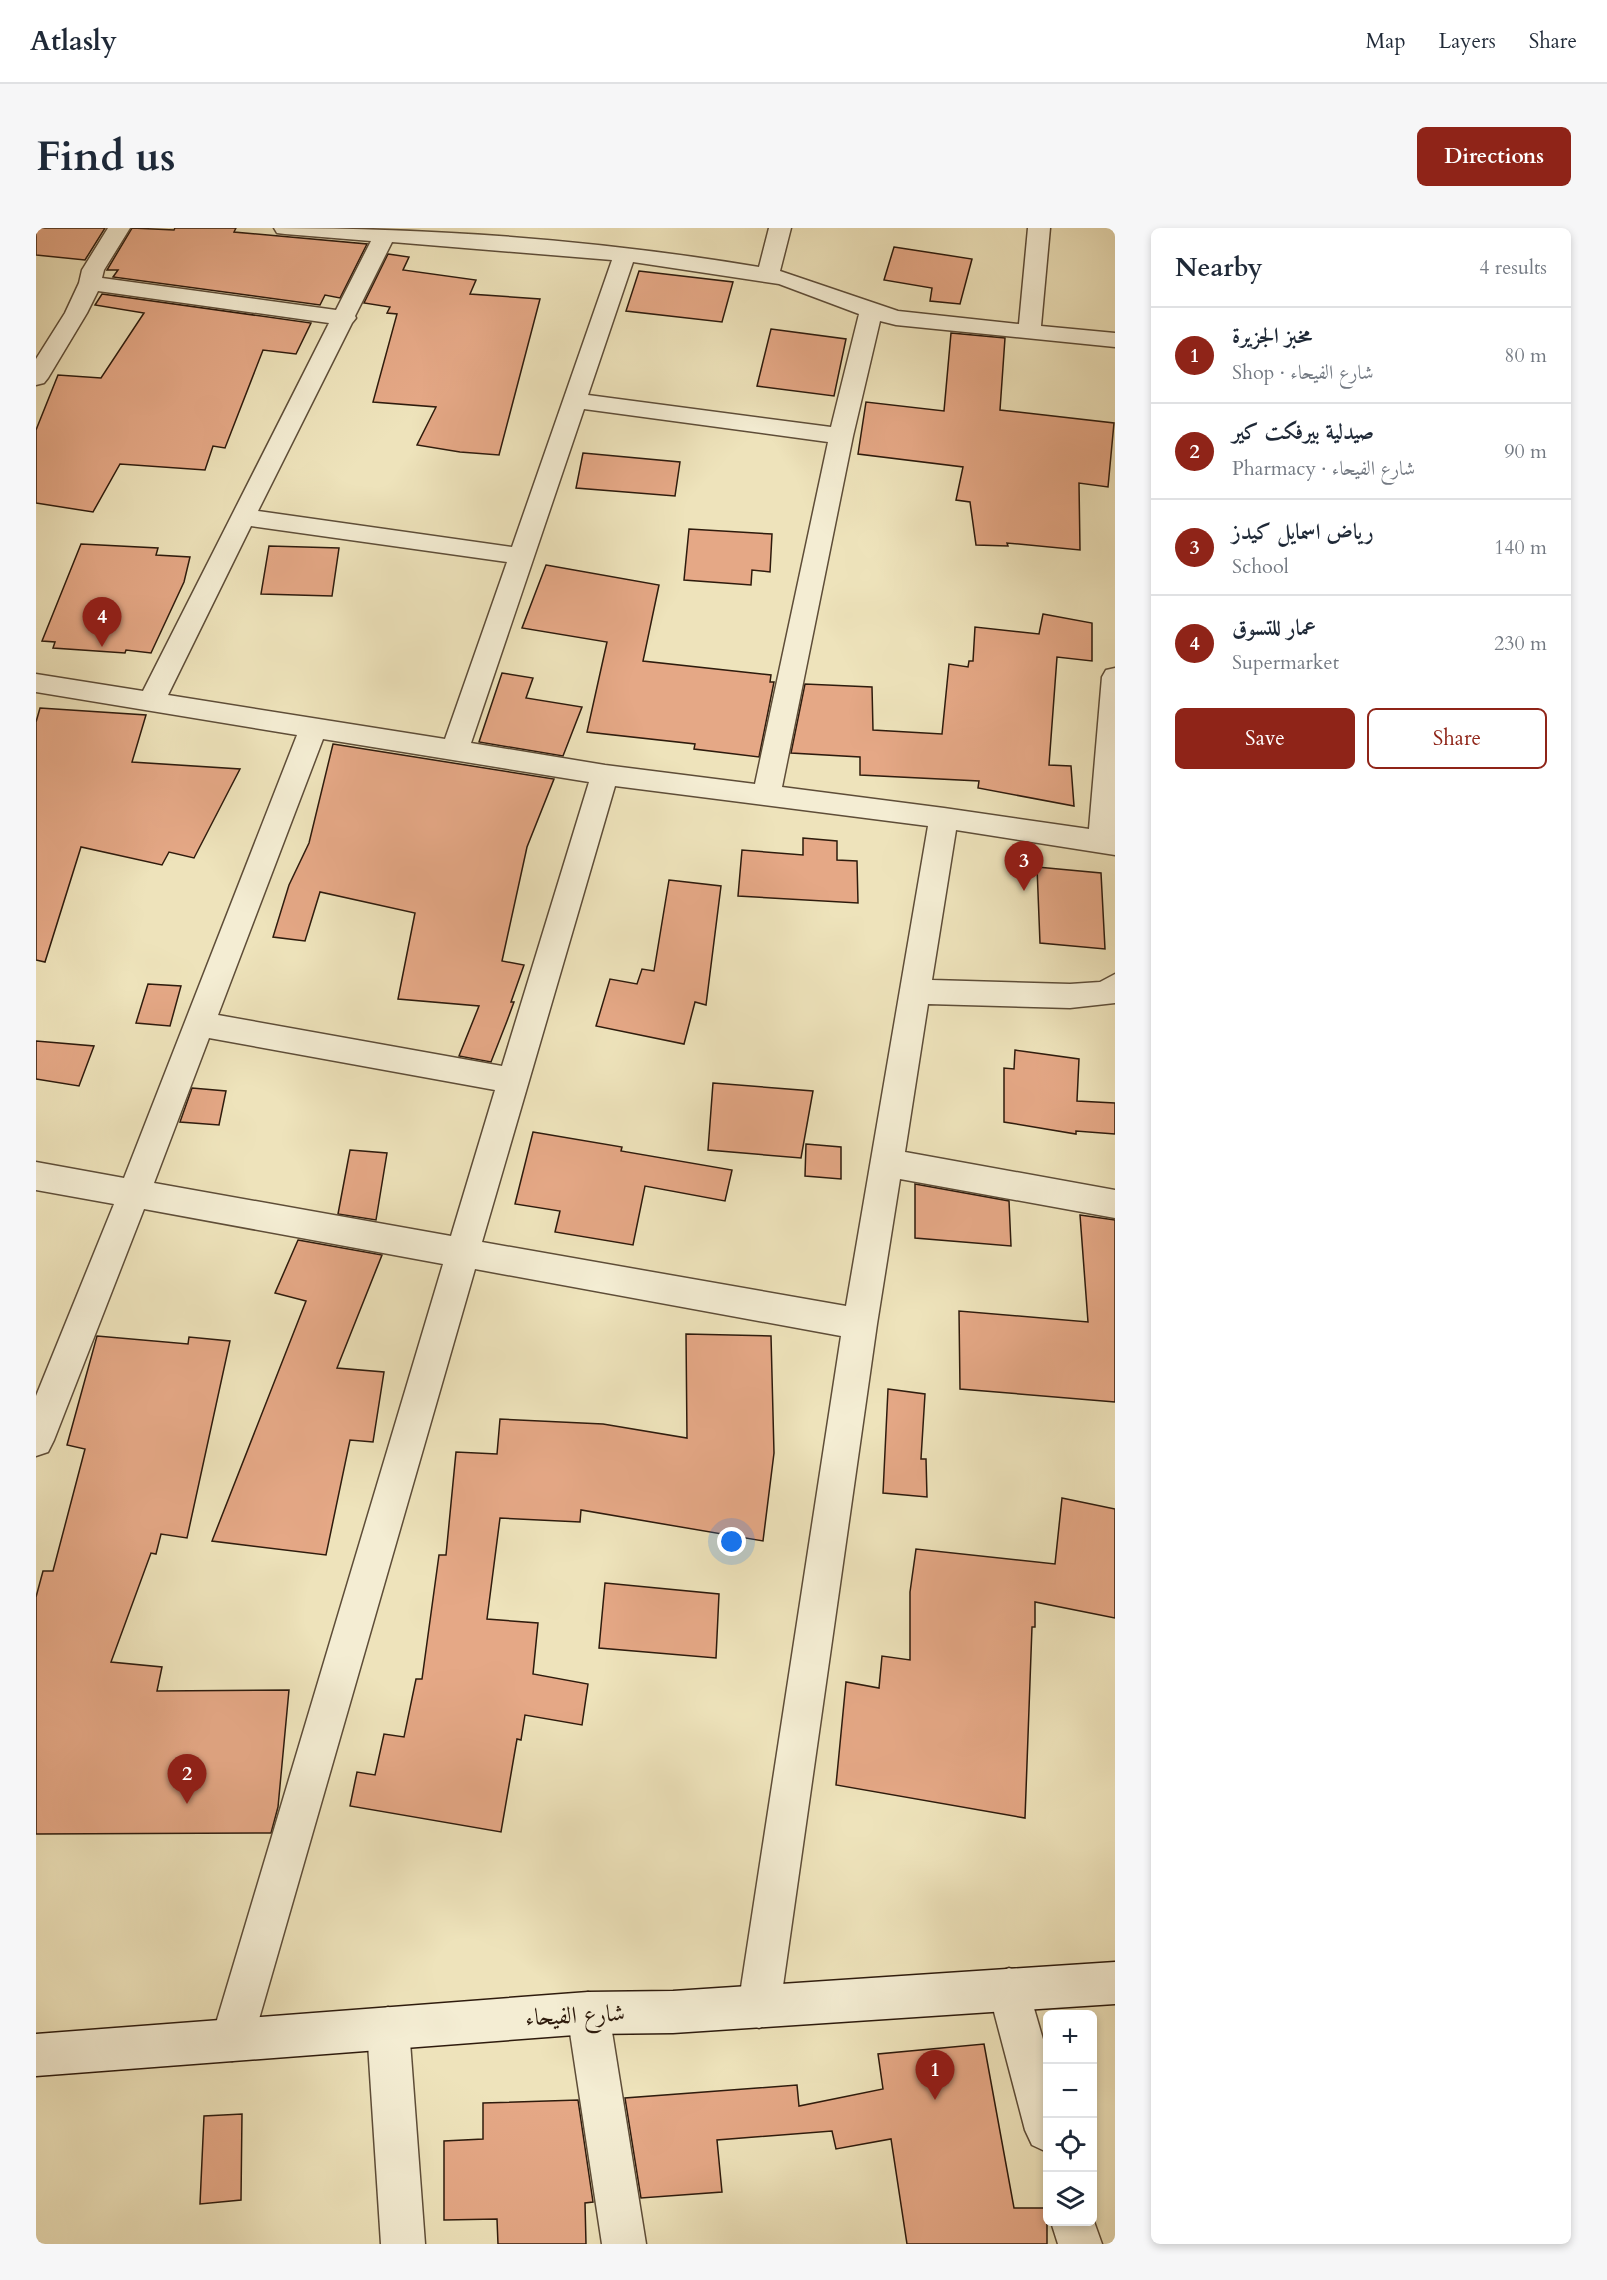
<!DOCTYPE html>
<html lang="en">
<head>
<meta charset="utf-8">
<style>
	body { margin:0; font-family:Cardo,Amiri,serif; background:#f6f6f7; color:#1f2937 }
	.controls { position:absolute; right:18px; bottom:18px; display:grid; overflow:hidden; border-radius:9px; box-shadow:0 3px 9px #0003 }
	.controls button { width:54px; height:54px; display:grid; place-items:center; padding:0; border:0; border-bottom:2px solid #e0e1e3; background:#fff; color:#1f2937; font:30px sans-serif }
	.you { position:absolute; left:696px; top:1314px; width:21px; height:21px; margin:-15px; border:4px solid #fff; border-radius:50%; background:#1a73e8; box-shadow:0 0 0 9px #1a73e833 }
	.badge { display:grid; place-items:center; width:39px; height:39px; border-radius:50%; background:#8f2418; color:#fff; font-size:20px; font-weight:700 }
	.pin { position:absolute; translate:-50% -50px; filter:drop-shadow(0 2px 3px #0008) }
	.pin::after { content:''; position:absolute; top:32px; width:21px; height:18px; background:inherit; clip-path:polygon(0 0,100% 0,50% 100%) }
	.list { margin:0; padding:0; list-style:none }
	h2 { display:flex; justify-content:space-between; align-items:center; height:78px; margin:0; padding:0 24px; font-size:26px }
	h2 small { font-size:20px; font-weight:400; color:#747a83 }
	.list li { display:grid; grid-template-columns:39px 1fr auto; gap:18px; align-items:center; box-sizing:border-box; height:96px; padding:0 24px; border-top:2px solid #e0e1e3 }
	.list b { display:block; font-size:22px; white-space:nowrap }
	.list p { margin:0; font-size:20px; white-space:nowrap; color:#747a83 }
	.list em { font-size:20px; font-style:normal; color:#747a83 }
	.actions { display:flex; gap:12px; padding:18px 24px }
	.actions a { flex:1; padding:14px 0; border:2px solid #8f2418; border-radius:9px; text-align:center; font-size:21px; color:#8f2418 }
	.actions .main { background:#8f2418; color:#fff }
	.icon { flex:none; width:33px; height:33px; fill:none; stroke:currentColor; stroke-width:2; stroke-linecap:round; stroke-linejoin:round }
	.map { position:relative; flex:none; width:1079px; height:2016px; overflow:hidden; border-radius:9px }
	header { display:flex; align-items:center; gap:36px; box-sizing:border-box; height:84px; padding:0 30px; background:#fff; border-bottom:2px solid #e0e1e3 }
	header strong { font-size:28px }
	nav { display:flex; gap:33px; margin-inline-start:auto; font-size:21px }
	.intro { display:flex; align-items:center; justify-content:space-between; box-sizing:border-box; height:144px; padding:0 36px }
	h1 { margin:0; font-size:42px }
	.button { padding:15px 27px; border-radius:9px; background:#8f2418; color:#fff; font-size:21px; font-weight:700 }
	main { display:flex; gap:36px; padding:0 36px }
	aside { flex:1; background:#fff; border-radius:9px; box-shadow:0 3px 9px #0003 }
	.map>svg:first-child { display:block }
	.building { fill:#e5a886; stroke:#2e1b0d; stroke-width:1.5 }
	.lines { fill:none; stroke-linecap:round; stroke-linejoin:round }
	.street-casing { stroke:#5e4d38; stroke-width:3 }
	.secondary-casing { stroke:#2e1b0d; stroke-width:3 }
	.street { fill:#f4edd3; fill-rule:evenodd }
	.secondary { fill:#f4edd3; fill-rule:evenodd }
	.labels { text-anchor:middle; stroke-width:5; stroke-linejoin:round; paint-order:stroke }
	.near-street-label { font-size:24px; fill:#2e1b0d; stroke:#f4edd3 }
</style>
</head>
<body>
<header>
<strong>Atlasly</strong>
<nav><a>Map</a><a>Layers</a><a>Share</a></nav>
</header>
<div class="intro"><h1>Find us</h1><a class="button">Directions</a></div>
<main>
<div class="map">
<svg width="1079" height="2016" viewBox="0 0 1079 2016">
	<rect width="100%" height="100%" fill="#eee3bb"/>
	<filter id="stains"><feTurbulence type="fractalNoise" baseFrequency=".00333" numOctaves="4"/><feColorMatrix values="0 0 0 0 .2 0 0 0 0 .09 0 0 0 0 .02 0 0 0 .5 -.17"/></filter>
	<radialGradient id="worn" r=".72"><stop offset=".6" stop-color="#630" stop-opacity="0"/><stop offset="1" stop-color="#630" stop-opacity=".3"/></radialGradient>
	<path class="building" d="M0 0H69L49 32 0 27Z
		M96 0 138 2 139 0H200L198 4 331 16 304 70 289 67 284 77 77 49 82 42H71Z
		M858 19 936 31 924 76 894 73 896 60 848 52Z
		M352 26 373 29 367 42 440 52 434 66 504 71 463 227 424 224 381 217 400 179 337 174 361 86 351 85 354 79 328 75Z
		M603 43 697 54 686 94 590 83Z
		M66 66 275 95 260 126 227 122 189 220 177 218 169 242 84 236 57 284 0 275V202L22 147 65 150 108 85 59 77Z
		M735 101 810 111 798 168 721 158Z
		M915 105 969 110 964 182 1078 195 1072 259 1043 255 1044 322 971 315 972 318 940 317 934 274 920 272 927 239 822 226 830 174 908 183Z
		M547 225 644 234 639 268 540 260Z
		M653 301 736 306 734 344 716 342 715 357 648 352Z
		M45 316 122 320 120 327 154 329 148 354 115 425 90 422 89 425 17 420 19 414 6 413Z
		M233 318 303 320 296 368 225 366Z
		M510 337 623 357 607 433 735 447 734 454H738L723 529 658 521 659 516 551 504 571 414 486 400Z
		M1007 386 1056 395V433L1021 429 1013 537 1035 538 1038 578 942 560 943 553 824 547V529L755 525 769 456 836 459 837 502 906 506 913 436 932 439 933 433H937L939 399 1003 406Z
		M466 445 497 450 490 470 546 479 527 528 443 514Z
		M4 480 110 487 96 534 204 541 158 630 133 624 126 637 45 619 9 734 0 732V494Z
		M297 516 518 551 491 619 466 733 488 737 475 774H478L471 793 455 834 423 828 443 778 362 771 379 685 284 664 269 713 237 709 253 657 273 615Z
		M767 610 801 613V632L821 633 822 675 702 668 706 622 767 627Z
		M1001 639 1065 645 1069 721 1004 715Z
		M633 652 685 658 670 777 659 774 648 816 560 798 574 751 601 756 606 741 618 743Z
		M112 756 145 758 134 798 100 795Z
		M0 813 58 818 43 858 0 851Z
		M979 822 1043 831 1041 873 1079 875V906L1040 903V906L968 894V840L978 841Z
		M677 855 777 863 765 930 672 922Z
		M156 860 190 863 183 897 144 894Z
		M497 904 586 919 585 923 696 942 689 973 609 958 597 1017 519 1004 524 983 479 976Z
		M770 916 805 919V951L769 948Z
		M314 922 351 925 340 992 302 986Z
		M879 956 973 973 975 1018 879 1010Z
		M1044 987 1079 992V1174L924 1161 923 1083 1052 1094Z
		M262 1012 346 1027 301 1140 348 1144 337 1214 314 1212 290 1327 176 1313 270 1073 239 1065Z
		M650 1106 735 1108 738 1225 727 1313 545 1282 544 1294 464 1290 451 1391 502 1395 497 1446 552 1456 546 1497 489 1487 485 1512 481 1511 465 1604 314 1578 321 1544 339 1547 348 1506 368 1509 380 1451H386L403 1327H410L420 1224 461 1226 464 1191 567 1196 651 1210Z
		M61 1108 152 1116 153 1109 194 1113 151 1310 125 1306 120 1326 115 1325 75 1434 126 1439 121 1463 253 1462 242 1579 235 1605 0 1606V1369L7 1343H17L49 1221 31 1217Z
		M852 1161 889 1166 885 1231H890L891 1269 847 1265Z
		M1026 1270 1079 1281V1390L999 1374V1399H996L989 1590 800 1557 810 1454 843 1460 846 1428 874 1432V1364L880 1321 1019 1336Z
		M569 1355 683 1366 680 1430 563 1420Z
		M948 1816 978 1980H1011V2016H871L855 1911 800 1921 796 1903 681 1912 686 1964 605 1970 589 1870 761 1857 763 1878 847 1861 842 1826Z
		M542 1872 557 1974 549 1975 550 2016H462L461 1991 408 1992V1913L447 1911V1875Z
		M206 1886 205 1972 164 1976 168 1888Z"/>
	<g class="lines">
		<g class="street-casing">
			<path id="street" d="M72 0H94L68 42 66 50 300 82 335 13 249 6 241 5 238 0C401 0 563 12 723 39L733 0H755L744 43 862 83 983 96 992 0H1014L1005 98 1079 105V119L860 97 844 93 817 208 746 559 908 580 1053 601 1066 449 1070 442 1079 440V627L920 602 896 752 1034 756 1064 754 1079 746V775L1034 780 892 776 869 924 1079 962V990L864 951 841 1096 744 1779 738 1794 723 1800 708 1794 702 1779 805 1108 439 1041 217 1812 211 1827 196 1833 181 1827 175 1812 407 1036 108 981 18 1212 12 1224 0 1228V1168L78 976 0 962V934L88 950 261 507 0 464V446L107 463 293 95 62 63 51 85 12 150 8 155 0 157V131L29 85 43 55 46 42ZM356 14 576 32 476 319 222 283 316 95 320 90 319 88ZM597 34 743 56 823 86 795 199 552 167ZM548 181 792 214 719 556 569 537 435 515ZM215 298 471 334 409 511 132 467ZM287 511 553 554 466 838 182 787ZM579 558 892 598 810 1078 446 1014ZM173 810 459 862 415 1008 118 955Z
				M973 1740 988 1746 1011 1825V1924L996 1917 989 1902 952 1761 958 1746Z
				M552 1764 567 1770 573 1785 610 2016H566L531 1785 537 1770Z
				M352 1779 367 1785 373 1800 389 2016H345L331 1800 337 1785Z
				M1056 1988 1066 2016H1022L1015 1994H1056Z"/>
		</g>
		<g class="secondary-casing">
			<path id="secondary" d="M1079 1734V1776L637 1805 552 1806 0 1848V1806L552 1764 637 1763Z"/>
		</g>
		<use href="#street" class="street"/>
		<use href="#secondary" class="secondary"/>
	</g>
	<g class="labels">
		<g class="near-street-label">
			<text transform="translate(539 1787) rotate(-3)" y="8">شارع الفيحاء</text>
		</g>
	</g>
	<rect width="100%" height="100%" filter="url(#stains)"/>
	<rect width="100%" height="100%" fill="url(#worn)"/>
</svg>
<div class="controls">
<button>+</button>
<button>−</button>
<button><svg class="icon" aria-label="locate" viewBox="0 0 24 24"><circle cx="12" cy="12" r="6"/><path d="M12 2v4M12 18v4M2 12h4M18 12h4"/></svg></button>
<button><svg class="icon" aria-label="layers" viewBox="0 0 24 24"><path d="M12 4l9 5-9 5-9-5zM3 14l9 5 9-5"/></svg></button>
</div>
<div class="you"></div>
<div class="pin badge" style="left:899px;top:1872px">1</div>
<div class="pin badge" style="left:151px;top:1576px">2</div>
<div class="pin badge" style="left:988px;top:663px">3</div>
<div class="pin badge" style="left:66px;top:419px">4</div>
</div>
<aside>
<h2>Nearby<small>4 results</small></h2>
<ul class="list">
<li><span class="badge">1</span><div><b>مخبز الجزيرة</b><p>Shop · شارع الفيحاء</p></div><em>80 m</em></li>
<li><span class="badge">2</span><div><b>صيدلية بيرفكت كير</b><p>Pharmacy · شارع الفيحاء</p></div><em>90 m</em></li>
<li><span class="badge">3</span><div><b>رياض اسمايل كيدز</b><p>School</p></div><em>140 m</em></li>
<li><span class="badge">4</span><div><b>عمار للتسوق</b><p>Supermarket</p></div><em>230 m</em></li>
</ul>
<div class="actions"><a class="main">Save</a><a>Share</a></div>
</aside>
</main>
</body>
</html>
